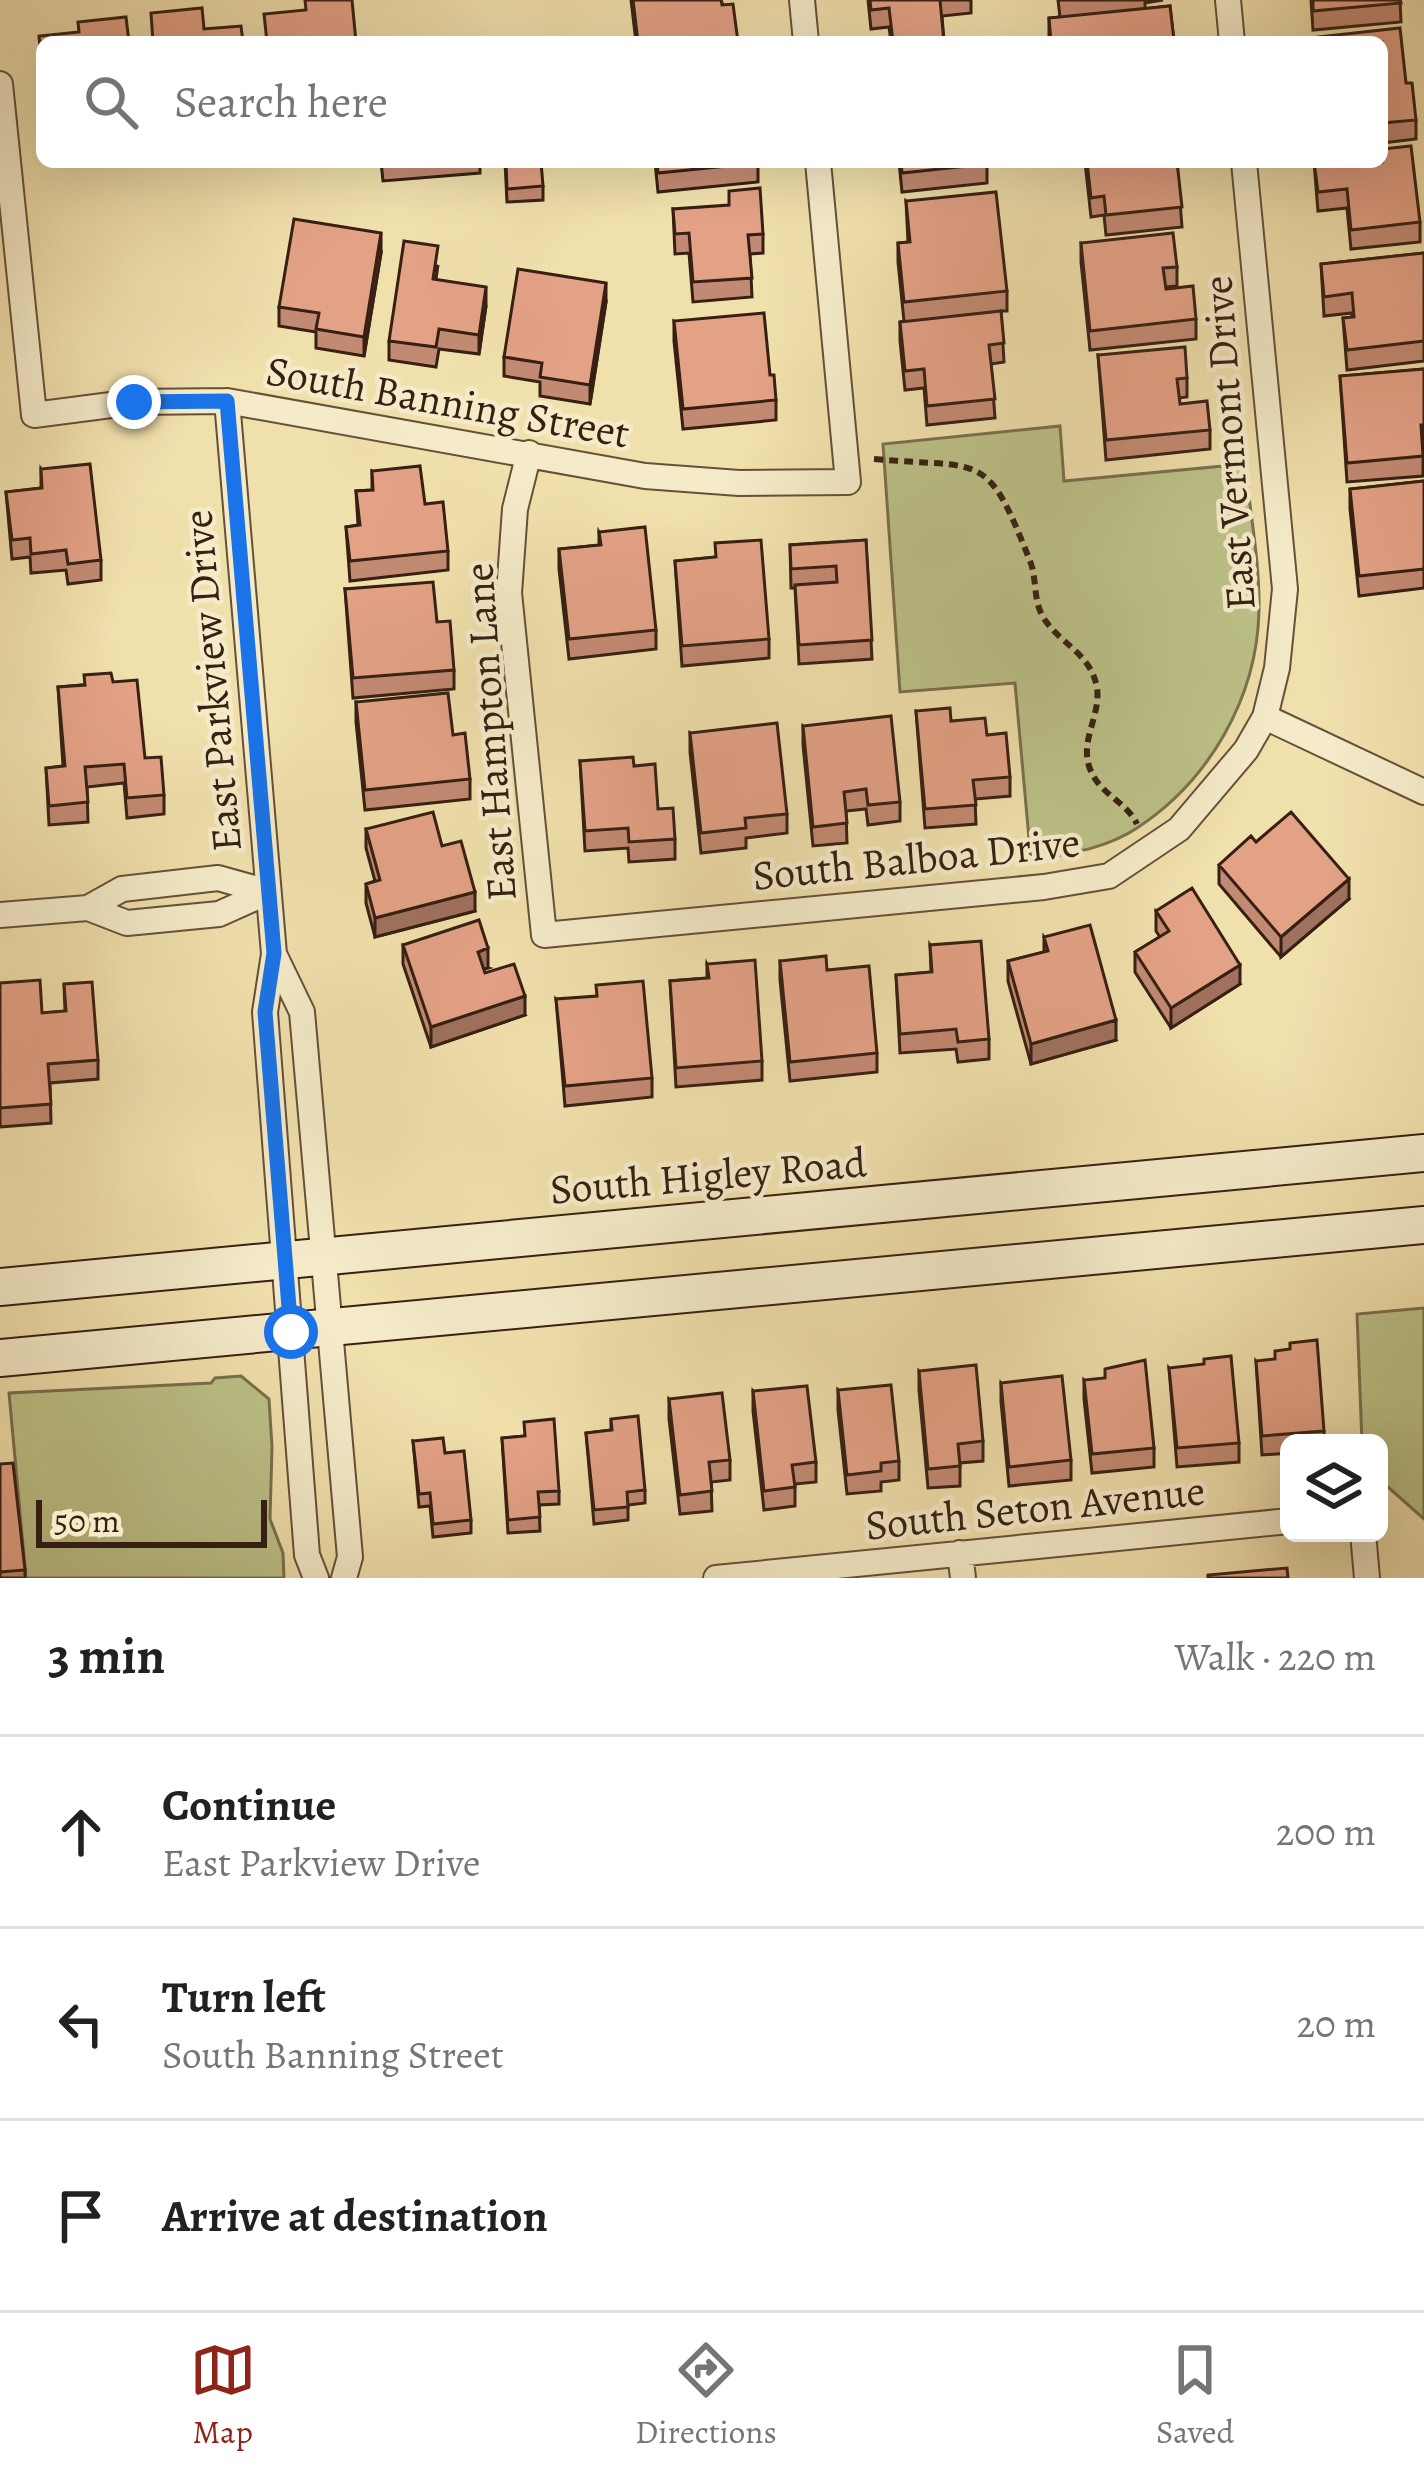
<!DOCTYPE html>
<html lang="en">
<head>
<meta charset="utf-8">
<style>
	body { margin:0; font-family:Alegreya,serif; background:#f2f2f2; color:#202124 }
	.controls { position:absolute; right:36px; bottom:36px; display:grid; overflow:hidden; border-radius:18px; box-shadow:0 12px 48px #0002 }
	.controls button { width:108px; height:108px; display:grid; place-items:center; padding:0; border:0; border-bottom:3px solid #e0e0e0; background:#fff; color:#202124; font:60px sans-serif }
	.scale { position:absolute; left:36px; bottom:30px; width:231px; box-sizing:border-box; padding-left:12px; border:6px solid #372013; border-top:0; font-size:33px; line-height:42px; white-space:nowrap; color:#372013; -webkit-text-stroke:9px #f5ebc9; paint-order:stroke }
	.stop { position:absolute; width:36px; height:36px; margin:-27px; border:9px solid #1a73e8; border-radius:50%; background:#fff }
	.stop.end { background:#1a73e8; border-color:#fff; box-shadow:0 3px 12px #0008 }
	.list { margin:0; padding:0; list-style:none }
	h2 { display:flex; justify-content:space-between; align-items:center; height:156px; margin:0; padding:0 48px; font-size:51px }
	h2 small { font-size:39px; font-weight:400; color:#757577 }
	.list li { display:grid; grid-template-columns:78px 1fr auto; gap:36px; align-items:center; box-sizing:border-box; height:192px; padding:0 48px; border-top:3px solid #e0e0e0 }
	.list b { display:block; font-size:45px; white-space:nowrap }
	.list p { margin:0; font-size:39px; white-space:nowrap; color:#757577 }
	.list em { font-size:39px; font-style:normal; color:#757577 }
	.icon { flex:none; width:66px; height:66px; fill:none; stroke:currentColor; stroke-width:2; stroke-linecap:round; stroke-linejoin:round }
	.map { position:relative; flex:none; width:1424px; height:1578px; overflow:hidden }
	.search { position:absolute; background:#fff; box-shadow:0 12px 48px #0002; left:36px; right:36px; top:36px; height:132px; display:flex; align-items:center; gap:30px; box-sizing:border-box; padding:0 42px; border-radius:18px; color:#757577; font-size:45px }
	.sheet { height:732px; background:#fff }
	nav { display:flex; justify-content:space-around; align-items:center; box-sizing:border-box; height:168px; border-top:3px solid #e0e0e0; background:#fff; font-size:33px; color:#757577 }
	nav a { display:grid; justify-items:center; gap:6px }
	nav .on { color:#8f2418 }
	.map>svg:first-child { display:block }
	.green { fill:#bcc188; stroke:#7a704e; stroke-width:3 }
	.lines { fill:none; stroke-linecap:round; stroke-linejoin:round }
	.minor-casing { stroke:#655039; stroke-width:28 }
	.secondary-casing { stroke:#372013; stroke-width:40 }
	.path { stroke:#372013; stroke-width:6; stroke-dasharray:9 6; stroke-linecap:butt }
	.minor { stroke:#f5ebc9; stroke-width:24 }
	.secondary { stroke:#f5ebc9; stroke-width:36 }
	.wall { fill:#c38a73; stroke:#372013; stroke-width:3 }
	.shaded-wall { fill:#9f715e; stroke:#372013; stroke-width:3 }
	.building { fill:#e3a186; stroke:#372013; stroke-width:3 }
	.route { stroke:#1a73e8; stroke-width:15 }
	.labels { text-anchor:middle; stroke-width:9; stroke-linejoin:round; paint-order:stroke }
	.street-label { font-size:42px; fill:#372013; stroke:#f5ebc9 }
</style>
</head>
<body>
<div class="map">
<svg width="1424" height="1578" viewBox="0 0 1424 1578">
	<rect width="100%" height="100%" fill="#f0e0ac"/>
	<filter id="stains"><feTurbulence type="fractalNoise" baseFrequency=".00167" numOctaves="4"/><feColorMatrix values="0 0 0 0 .2 0 0 0 0 .09 0 0 0 0 .02 0 0 0 .5 -.17"/></filter>
	<radialGradient id="worn" r=".72"><stop offset=".6" stop-color="#630" stop-opacity="0"/><stop offset="1" stop-color="#630" stop-opacity=".3"/></radialGradient>
	<path class="green" d="M1060 426 1064 481 1245 464C1250 512 1260 563 1259 611 1257 698 1209 781 1137 828 1106 849 1066 854 1031 861L1015 683 900 692 883 444Z
		M1424 1308V1519L1379 1479V1443H1362L1357 1314Z
		M241 1376 269 1399 272 1447 270 1519 283 1553 284 1578H26L9 1393 211 1383 215 1378Z"/>
	<g class="lines">
		<g class="minor-casing">
			<path id="minor" d="M802 0 806 42
				M1228 0 1232 42
				M0 84 34 415 134 402 227 401 645 476 739 483 848 482 818 162
				M227 401 274 954 265 1012 307 1555 316 1578
				M529 453 515 509 509 593 544 935 1044 887 1109 876 1179 829 1246 750 1265 717 1277 668 1285 589 1244 162
				M1265 717 1424 792
				M88 908 127 923 219 914 268 892
				M0 915 88 908 122 889 218 878 268 892
				M274 954 302 1012 350 1557 344 1578
				M1363 1533 1367 1578
				M960 1553 963 1578
				M716 1578 1289 1521"/>
		</g>
		<g class="secondary-casing">
			<path id="secondary" d="M0 1287 1424 1153
				M0 1358 1424 1225"/>
		</g>
		<path class="path" d="M874 459C985 469 986 449 1030 561 1037 578 1033 598 1042 615 1057 643 1091 652 1097 688 1101 716 1079 741 1090 769 1100 795 1126 801 1137 824"/>
		<use href="#minor" class="minor"/>
		<use href="#secondary" class="secondary"/>
	</g>
	<path class="wall" d="M631 0H721L738 42H636Z
		M868 0H971V13L942 16 944 42H891L889 27 871 29Z
		M1058 0H1163L1145 3V9L1170 6 1174 42H1049V18L1060 17Z
		M1311 0H1400L1401 22 1313 30Z
		M1382 42 1406 83 1416 120V139L1382 143Z
		M381 162H480V173L383 181Z
		M505 162 543 186V200L507 202Z
		M655 162H758V182L658 192Z
		M899 162H987V183L902 192Z
		M1085 162H1177L1182 227 1106 235 1104 215 1091 217Z
		M1314 162 1420 222V242L1351 249 1347 208 1318 211Z
		M906 201 1007 291V311H1001L1004 362 991 364 995 418 927 425 924 388 905 390 900 341V322L904 321 898 262V243L908 242Z
		M673 209 763 234V253L750 254 752 297 693 302 689 253 675 254Z
		M1081 243 1177 267V286L1166 287 1196 319V339L1090 350 1081 262Z
		M381 253 364 356 316 348V332L279 326V307Z
		M1424 253V361L1347 370 1343 318 1352 317V313L1324 316 1321 264Z
		M438 265 436 279 486 306 479 354 439 349 436 367 389 360V341Z
		M606 302 590 404 540 396V382L504 376V357Z
		M674 321 770 375 776 400V420L683 429 674 341Z
		M1098 355 1187 378V397L1179 398 1180 404 1210 430V449L1106 460Z
		M1424 369 1423 476 1347 482 1340 376Z
		M41 469 101 560V580L68 584 66 570 31 573 30 557 12 559 6 492 41 488Z
		M372 471 425 504 448 551V570L350 581 346 527 358 525 356 491 372 490Z
		M1424 481V588L1359 596 1350 509V489Z
		M599 532 656 630V649L569 659 559 569V549L599 545Z
		M866 540 872 659 799 664 795 588H791L790 545Z
		M715 557 769 639V658L682 666 675 561Z
		M345 589 437 622 454 670V689L353 698Z
		M113 682 145 758 164 795V814L127 818 124 783 87 787 88 822 49 825 46 768 63 766 58 687Z
		M356 702 453 735 470 779V799L365 810 356 722Z
		M916 711 951 721 987 735 1010 777V796L975 799 976 824 925 828Z
		M803 726 900 802V821L868 825 866 809 846 811 847 843 813 846 803 745Z
		M690 733 787 814V833L746 838V848L701 853 690 752Z
		M580 761 634 766 675 839V859L629 862 628 848 585 851Z
		M366 829 442 846 475 911 375 937 366 903V884L375 881 366 848Z
		M1256 842 1349 899 1281 957 1219 884V865Z
		M1156 911 1240 984 1171 1028 1135 972V952L1160 937 1156 931Z
		M1044 937 1116 1040 1031 1064 1008 981V961L1044 952Z
		M403 945 488 968 484 969 485 973 525 1015 431 1047 403 964Z
		M930 945 989 1039V1059L958 1062 956 1049 900 1053 896 975 931 972Z
		M780 961 827 970 877 1053V1072L790 1081 780 980Z
		M707 964 762 1061V1080L676 1087 670 981 707 978Z
		M0 983 42 1013 65 1011 64 984 98 1060V1079L50 1083 51 1123 0 1127Z
		M556 999 652 1078V1097L565 1106Z
		M1256 1361 1324 1431V1443H1289V1453L1262 1455Z
		M1169 1368 1239 1443V1462L1177 1467Z
		M919 1371 983 1441V1461L960 1463V1486L928 1488 919 1390Z
		M1084 1380 1154 1448V1467L1092 1473 1084 1399Z
		M1001 1383 1071 1460V1480L1009 1486 1001 1402Z
		M838 1390 899 1461V1480L881 1482V1491L847 1494 838 1410Z
		M753 1391 816 1462V1482L795 1484V1506L764 1510 753 1411Z
		M669 1399 730 1460V1480L711 1482 712 1511 680 1514 669 1419Z
		M611 1419 645 1490V1503L628 1505V1520L594 1524 586 1433 611 1430Z
		M524 1436 559 1491V1504L539 1505 540 1531 508 1533 502 1438Z
		M413 1441 445 1453 471 1520V1533L433 1537 430 1506 419 1507Z
		M0 1464 25 1570V1578H0Z"/>
	<path class="shaded-wall" d="M381 233V253L364 356V337Z
		M606 283V302L590 404V385Z
		M486 287V306L479 354V335Z
		M1349 879V899L1281 957V937Z
		M475 892V911L375 937V918Z
		M488 948V968L478 971V952Z
		M1240 965V984L1171 1028V1008Z
		M525 996V1015L431 1047V1027Z
		M1116 1020V1040L1031 1064V1044Z"/>
	<path class="building" d="M305 0H352L356 42H267L264 14 306 10Z
		M633 0H721L722 5 733 4 738 42H638Z
		M870 0H940L944 42H893L889 8 871 10Z
		M1313 0H1400L1401 3 1313 11Z
		M1170 6 1174 40 1151 42H1051L1049 18Z
		M202 8 204 29 241 26 243 42H153L151 13Z
		M126 17 129 42H42V67L39 36 79 32 78 22Z
		M1400 28 1406 83H1412L1416 120 1382 123V42H1319L1318 37Z
		M1411 146 1420 222 1351 230 1347 189 1318 192 1314 162H1382V149Z
		M506 162H541L543 186 507 189Z
		M657 162H758V163L658 173Z
		M901 162H987V164L902 173Z
		M1087 162H1177L1182 207 1106 215 1104 196 1091 198Z
		M760 188 763 234 748 235 752 278 693 282 689 233 675 234 673 209 729 205V191Z
		M996 192 1007 291 904 302 898 243 910 242 906 201Z
		M294 219 381 233 364 337 316 329 319 313 279 307Z
		M1173 233 1177 267 1163 268 1166 289 1193 286 1196 319 1090 331 1081 243Z
		M404 241 438 246 433 279 486 287 479 335 439 329 436 347 389 341Z
		M1424 253V341L1347 350 1343 318 1354 317 1352 293 1324 297 1321 264Z
		M518 269 606 283 590 385 540 377 542 363 504 357Z
		M1001 311 1004 343 989 345 995 399 927 406 924 369 905 371 900 322Z
		M764 313 770 375H774L776 400 683 409 674 321Z
		M1185 347 1187 378 1177 379 1180 404 1207 401 1210 430 1106 440 1098 355Z
		M1424 369V425H1421L1423 456 1347 463 1340 376Z
		M90 464 101 560 68 564 66 550 31 554 30 538 12 540 6 492 42 488 41 469Z
		M420 466 425 504 443 502 448 551 350 561 346 527 360 525 356 491 373 490 372 471Z
		M1424 481V569L1359 576 1350 489Z
		M645 527 656 630 569 639 559 549 601 545 599 532Z
		M761 540 769 639 682 646 675 561 716 557 715 543Z
		M866 540 872 640 799 645 795 585 837 582 836 566 791 569 790 545Z
		M433 582 437 622 450 621 454 670 353 678 345 589Z
		M111 673 113 682 137 680 145 758 161 757 164 795 127 798 124 764 85 767 88 802 49 806 46 768 65 766 58 687 85 685 84 675Z
		M448 693 453 735 465 733 470 779 365 790 356 702Z
		M950 708 951 721 985 718 987 735 1006 733 1010 777 973 780 976 805 925 809 916 711Z
		M891 716 900 802 868 805 866 789 844 792 847 823 813 827 803 726Z
		M777 723 787 814 745 818 746 828 701 833 690 733Z
		M633 757 634 766 655 764 658 809 673 808 675 839 629 842 628 828 585 831 580 761Z
		M433 812 442 846 461 841 475 892 375 918 366 884 380 880 366 829Z
		M1291 812 1349 879 1281 937 1219 865 1251 836 1256 842Z
		M1192 888 1240 965 1171 1008 1135 952 1169 931 1156 911Z
		M479 920 488 948 478 952 485 973 514 964 525 996 431 1027 403 945Z
		M1090 925 1116 1020 1031 1044 1008 961 1048 951 1044 937Z
		M981 941 989 1039 958 1042 956 1029 900 1034 896 975 932 972 930 945Z
		M826 956 827 970 869 966 877 1053 790 1062 780 961Z
		M755 960 762 1061 676 1068 670 981 709 978 707 964Z
		M40 980 42 1013 66 1011 64 984 92 982 98 1060 48 1064 51 1104 0 1108V983Z
		M643 981 652 1078 565 1086 556 999 597 996 596 985Z
		M1317 1340 1324 1431 1262 1436 1256 1361 1275 1359V1351L1290 1349V1343Z
		M1231 1356 1239 1443 1177 1448 1169 1368 1204 1364V1359Z
		M1145 1360 1154 1448 1092 1454 1084 1380 1105 1378V1369Z
		M976 1365 983 1441 958 1444 960 1466 928 1469 919 1371Z
		M1062 1376 1071 1460 1009 1467 1001 1383Z
		M891 1385 899 1461 881 1463V1471L847 1475 838 1390Z
		M807 1386 816 1462 792 1465 795 1487 764 1491 753 1391Z
		M722 1393 730 1460 709 1462 712 1491 680 1495 669 1399Z
		M638 1416 645 1490 627 1492 628 1507 594 1510 586 1433 612 1430 611 1419Z
		M554 1419 559 1491 538 1492 540 1517 508 1520 502 1438 525 1436 524 1422Z
		M443 1438 445 1453 464 1451 471 1520 433 1524 430 1493 419 1494 413 1441Z
		M13 1463 25 1570 0 1572V1464Z
		M1287 1568 1288 1578H1208V1575Z"/>
	<g class="lines">
		<path class="route" d="M134 402 227 401 274 953 265 1012 291 1332"/>
	</g>
	<g class="labels">
		<g class="street-label">
			<text transform="translate(448 401) rotate(10)" y="15">South Banning Street</text>
			<text transform="translate(1228 443) rotate(-94)" y="15">East Vermont Drive</text>
			<text transform="translate(211 681) rotate(-95)" y="15">East Parkview Drive</text>
			<text transform="translate(489 732) rotate(-94)" y="15">East Hampton Lane</text>
			<text transform="translate(916 858) rotate(-6)" y="15">South Balboa Drive</text>
			<text transform="translate(708 1175) rotate(-5)" y="15">South Higley Road</text>
			<text transform="translate(1035 1507) rotate(-6)" y="15">South Seton Avenue</text>
		</g>
	</g>
	<rect width="100%" height="100%" filter="url(#stains)"/>
	<rect width="100%" height="100%" fill="url(#worn)"/>
</svg>
<div class="controls">
<button><svg class="icon" aria-label="layers" viewBox="0 0 24 24"><path d="M12 4l9 5-9 5-9-5zM3 14l9 5 9-5"/></svg></button>
</div>
<div class="scale">50 m</div>
<div class="stop" style="left:291px;top:1332px"></div>
<div class="stop end" style="left:134px;top:402px"></div>
<div class="search"><svg class="icon" aria-label="search" viewBox="0 0 24 24"><circle cx="10" cy="10" r="6"/><path d="M15 15l6 6"/></svg>Search here</div>
</div>
<section class="sheet">
<h2>3 min<small>Walk · 220 m</small></h2>
<ul class="list">
<li><svg class="icon" aria-label="ahead" viewBox="0 0 24 24"><path d="M12 20V5M6 11l6-6 6 6"/></svg><div><b>Continue</b><p>East Parkview Drive</p></div><em>200 m</em></li>
<li><svg class="icon" aria-label="left" viewBox="0 0 24 24"><path d="M17 20v-9H6M10 6l-5 5 5 5"/></svg><div><b>Turn left</b><p>South Banning Street</p></div><em>20 m</em></li>
<li><svg class="icon" aria-label="arrive" viewBox="0 0 24 24"><path d="M6 21V4h12l-3 4 3 4H6"/></svg><div><b>Arrive at destination</b></div></li>
</ul>
</section>
<nav>
<a class="on"><svg class="icon" aria-label="map" viewBox="0 0 24 24"><path d="M3 6l6-2 6 2 6-2v14l-6 2-6-2-6 2zM9 4v14M15 6v14"/></svg>Map</a>
<a><svg class="icon" aria-label="directions" viewBox="0 0 24 24"><path d="M12 3l9 9-9 9-9-9zM9 14v-3h6M13 9l2 2-2 2"/></svg>Directions</a>
<a><svg class="icon" aria-label="saved" viewBox="0 0 24 24"><path d="M7 4h10v16l-5-4-5 4z"/></svg>Saved</a>
</nav>
</body>
</html>
